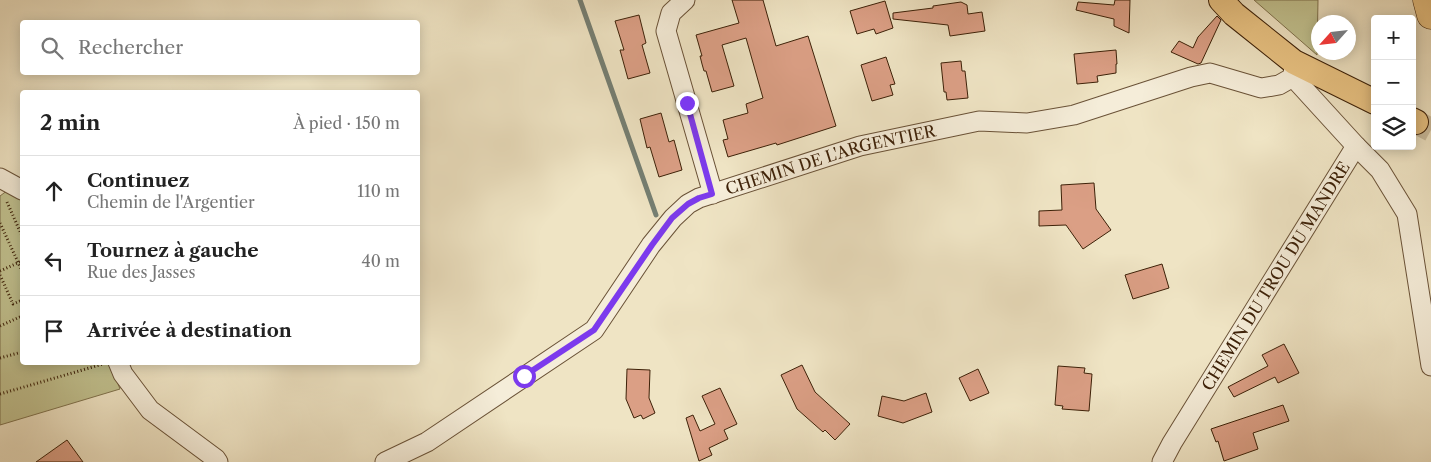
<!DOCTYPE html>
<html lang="fr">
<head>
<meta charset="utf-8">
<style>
	body { margin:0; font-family:"Libre Caslon Text",serif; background:#f6f6f6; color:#222 }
	.controls { position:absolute; right:15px; top:15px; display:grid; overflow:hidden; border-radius:5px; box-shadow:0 2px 12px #0003 }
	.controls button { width:45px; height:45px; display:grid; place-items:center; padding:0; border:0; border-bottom:1px solid #e0e0e0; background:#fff; color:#222; font:25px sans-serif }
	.compass { position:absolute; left:1311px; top:15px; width:45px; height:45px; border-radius:50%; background:#fff; box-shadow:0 2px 12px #0003; rotate:243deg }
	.stop { position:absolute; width:15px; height:15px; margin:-11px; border:4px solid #7c3aed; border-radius:50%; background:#fff }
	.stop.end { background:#7c3aed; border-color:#fff; box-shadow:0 1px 5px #0008 }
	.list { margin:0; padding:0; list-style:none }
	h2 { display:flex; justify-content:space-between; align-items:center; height:65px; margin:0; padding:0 20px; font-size:21px }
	h2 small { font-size:16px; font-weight:400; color:#767676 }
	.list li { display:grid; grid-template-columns:32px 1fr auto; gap:15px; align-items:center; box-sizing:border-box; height:70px; padding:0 20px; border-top:1px solid #e0e0e0 }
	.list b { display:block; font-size:19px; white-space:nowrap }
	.list p { margin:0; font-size:16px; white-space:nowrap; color:#767676 }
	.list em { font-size:16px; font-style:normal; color:#767676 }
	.icon { flex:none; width:28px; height:28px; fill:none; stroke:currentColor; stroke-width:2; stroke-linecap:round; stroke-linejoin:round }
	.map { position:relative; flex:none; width:1431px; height:462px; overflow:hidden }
	.search { position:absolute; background:#fff; box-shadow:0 2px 12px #0003; left:20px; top:20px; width:400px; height:55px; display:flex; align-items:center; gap:12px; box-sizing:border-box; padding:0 18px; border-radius:5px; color:#767676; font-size:19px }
	.panel { position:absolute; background:#fff; box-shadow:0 2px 12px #0003; left:20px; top:90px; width:400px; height:275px; border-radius:5px }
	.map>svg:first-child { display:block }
	.green { fill:#c1c18f; stroke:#7f714c }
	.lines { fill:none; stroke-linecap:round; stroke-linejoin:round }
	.stream { stroke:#757f73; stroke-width:5 }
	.building { fill:#db9f85; stroke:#3d2108 }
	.major-tunnel { stroke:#cbbd9e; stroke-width:24; stroke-dasharray:24 12; stroke-linecap:butt }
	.minor-casing { stroke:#6a5237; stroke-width:21 }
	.major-casing { stroke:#3d2108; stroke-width:26 }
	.highway-casing { stroke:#3d2108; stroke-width:29 }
	.path { stroke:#3d2108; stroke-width:3; stroke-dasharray:1 2.5; stroke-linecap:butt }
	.minor { stroke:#f5edd9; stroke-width:19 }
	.major { stroke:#e8c282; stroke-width:24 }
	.highway { stroke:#e8c282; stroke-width:28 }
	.route { stroke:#7c3aed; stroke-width:6 }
	.labels { text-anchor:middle; stroke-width:4; stroke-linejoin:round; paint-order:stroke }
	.street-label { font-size:16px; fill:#3d2108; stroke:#f5edd9 }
</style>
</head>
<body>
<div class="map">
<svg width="1431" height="462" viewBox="0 0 1431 462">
	<rect width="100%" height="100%" fill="#efe4c4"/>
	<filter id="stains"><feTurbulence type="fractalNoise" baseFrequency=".004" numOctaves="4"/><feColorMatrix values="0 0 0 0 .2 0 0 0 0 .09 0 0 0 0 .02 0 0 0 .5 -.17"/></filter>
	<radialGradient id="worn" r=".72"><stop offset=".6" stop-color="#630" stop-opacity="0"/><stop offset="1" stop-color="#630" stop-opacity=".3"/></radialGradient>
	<path class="green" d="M1254 0H1318L1317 55Z
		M8 190 22 200V362L110 363 120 389 0 425V196Z"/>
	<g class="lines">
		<path class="stream" d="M580 0 656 215"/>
	</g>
	<path class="building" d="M732 0H763L776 46 808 36 836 126 777 145 776 143 728 157 723 140 728 139 723 120 748 113 746 104 763 98 746 38 722 45 734 86 712 92 706 71H704L702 64 700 56H702L696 35 739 23Z
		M1115 0H1130L1129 33 1114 26V19L1076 10 1078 2 1114 5Z
		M885 1 893 28 876 34 874 29 857 34 850 11Z
		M961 2 967 5 968 14 982 12 985 31 950 36 948 25 893 19V13L933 8V6Z
		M639 15 646 43 642 45 650 73 628 79 620 50H624L615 21Z
		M1217 16 1221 20 1201 63 1198 64 1171 52 1179 41 1193 48 1198 37Z
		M1116 50 1117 64H1116V73L1097 76 1098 82 1077 84 1074 54Z
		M886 57 895 84 890 85 893 95 872 101 861 65Z
		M961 61 962 71H965L968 98 947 100 946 92H944L941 63Z
		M661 113 669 142 674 140 682 170 659 177 650 147 647 148 640 119Z
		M1094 183 1096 209 1111 230 1083 249 1066 225 1039 226V211L1062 210 1061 185Z
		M1162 264 1169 288 1133 299 1125 275Z
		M1284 344 1299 373 1278 383 1275 377 1234 397 1228 387 1268 366 1262 355Z
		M802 365 815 392 850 424 835 440 825 430 823 432 797 409 781 375Z
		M1058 366 1085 368 1084 373 1092 374 1089 411 1062 409 1063 406 1055 405Z
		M627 369 650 370 649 398 655 413 643 419 641 415 634 418 626 399Z
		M978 369 989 393 970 401 959 378Z
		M720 388 737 424 724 430 728 439 709 448 712 455 699 461 686 418 693 415 700 431 715 424 702 396Z
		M926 393 932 412 903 423 878 416 882 396 904 401Z
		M1283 405 1289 421 1253 433 1258 449 1224 461 1218 441 1216 442 1211 429Z
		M67 440 83 462H36Z"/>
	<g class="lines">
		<path class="major-tunnel" d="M1416 122 1431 130"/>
		<g class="minor-casing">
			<g id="minor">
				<path d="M685 0 671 13 666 31 713 194"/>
				<path d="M1356 146 1380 170 1407 214 1431 366"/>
				<path d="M0 178 22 190"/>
				<path d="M118 362 123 374 150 410 216 459 218 462"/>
				<path id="s1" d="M385 462 427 442 594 330 651 245 673 218 688 204 699 198 860 146 979 121 1027 123 1074 115 1191 77 1210 73 1261 88 1279 85 1293 77 1294 62"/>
				<path id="s2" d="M1162 462 1172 443 1356 146 1293 77"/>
			</g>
		</g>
		<g class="major-casing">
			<path id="major" d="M1221 0 1234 14 1294 62 1375 102
				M1412 120 1416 122"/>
		</g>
		<g class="highway-casing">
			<path id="highway" d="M1427 0 1431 15"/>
		</g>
		<path class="path" d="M7 202 22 236
			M0 223 22 271
			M0 271 22 261
			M0 275 13 304 22 300
			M0 326 22 316
			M0 358 22 352
			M0 394 103 364"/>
		<use href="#minor" class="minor"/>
		<use href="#major" class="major"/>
		<use href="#highway" class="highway"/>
	</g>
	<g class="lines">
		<path class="route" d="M524 376 594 330 652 245 672 218 688 204 699 198 712 194 687 103"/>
	</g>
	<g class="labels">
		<g class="street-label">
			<text dy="6" stroke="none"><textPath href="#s1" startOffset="555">CHEMIN DE L'ARGENTIER</textPath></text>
			<text dy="6" stroke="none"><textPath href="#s2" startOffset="218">CHEMIN DU TROU DU MANDRE</textPath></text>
		</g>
	</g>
	<rect width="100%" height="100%" filter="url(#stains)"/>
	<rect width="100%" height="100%" fill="url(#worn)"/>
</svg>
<div class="controls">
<button>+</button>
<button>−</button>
<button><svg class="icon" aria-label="layers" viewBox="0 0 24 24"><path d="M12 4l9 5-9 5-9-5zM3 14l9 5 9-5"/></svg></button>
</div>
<svg class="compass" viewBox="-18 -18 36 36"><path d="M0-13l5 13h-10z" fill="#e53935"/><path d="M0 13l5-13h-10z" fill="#767676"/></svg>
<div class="stop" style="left:524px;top:376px"></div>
<div class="stop end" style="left:687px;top:103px"></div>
<div class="search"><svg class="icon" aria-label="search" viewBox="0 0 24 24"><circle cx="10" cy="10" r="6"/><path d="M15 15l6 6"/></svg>Rechercher</div>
<section class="panel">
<h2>2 min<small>À pied · 150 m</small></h2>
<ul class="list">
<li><svg class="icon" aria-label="ahead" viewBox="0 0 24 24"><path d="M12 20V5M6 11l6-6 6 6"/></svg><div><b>Continuez</b><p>Chemin de l'Argentier</p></div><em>110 m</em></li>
<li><svg class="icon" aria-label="left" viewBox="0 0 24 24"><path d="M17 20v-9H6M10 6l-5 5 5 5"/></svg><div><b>Tournez à gauche</b><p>Rue des Jasses</p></div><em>40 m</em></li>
<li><svg class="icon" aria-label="arrive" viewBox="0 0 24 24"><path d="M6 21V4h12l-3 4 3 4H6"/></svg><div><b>Arrivée à destination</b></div></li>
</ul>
</section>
</div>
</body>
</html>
